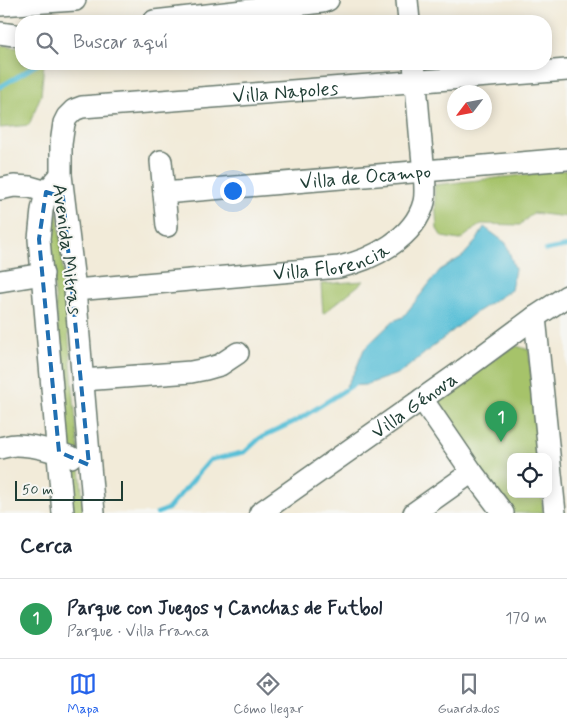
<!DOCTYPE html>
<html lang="es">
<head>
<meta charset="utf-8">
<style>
	body { margin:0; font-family:Mynerve,sans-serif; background:#f2f2f3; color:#1f2937 }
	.controls { position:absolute; right:15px; bottom:15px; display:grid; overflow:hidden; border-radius:10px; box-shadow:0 2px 12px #0003 }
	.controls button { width:45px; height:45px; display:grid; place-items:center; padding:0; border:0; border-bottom:1px solid #e0e1e3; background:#fff; color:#1f2937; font:25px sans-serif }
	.compass { position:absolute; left:447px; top:85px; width:45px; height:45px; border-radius:50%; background:#fff; box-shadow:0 2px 12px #0003; rotate:238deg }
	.scale { position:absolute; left:15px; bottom:12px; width:108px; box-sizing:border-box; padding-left:5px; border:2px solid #1f3d34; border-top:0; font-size:14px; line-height:18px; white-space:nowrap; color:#1f3d34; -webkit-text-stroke:4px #f6f6f2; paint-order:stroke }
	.you { position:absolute; left:232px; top:190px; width:18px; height:18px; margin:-12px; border:4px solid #fff; border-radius:50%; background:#1a73e8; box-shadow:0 0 0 8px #1a73e833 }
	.badge { display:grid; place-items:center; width:32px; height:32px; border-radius:50%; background:#2563eb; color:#fff; font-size:16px; font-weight:700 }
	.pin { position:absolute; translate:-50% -41px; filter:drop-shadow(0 1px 2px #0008) }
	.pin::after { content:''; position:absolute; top:26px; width:18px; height:15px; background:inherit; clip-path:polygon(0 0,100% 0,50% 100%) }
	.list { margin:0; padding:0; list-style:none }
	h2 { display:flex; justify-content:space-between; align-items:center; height:65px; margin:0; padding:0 20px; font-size:21px }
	h2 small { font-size:16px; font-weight:400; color:#747a83 }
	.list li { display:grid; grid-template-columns:32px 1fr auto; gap:15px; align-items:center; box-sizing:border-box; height:80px; padding:0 20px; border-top:1px solid #e0e1e3 }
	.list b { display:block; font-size:19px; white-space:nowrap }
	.list p { margin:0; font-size:16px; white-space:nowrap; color:#747a83 }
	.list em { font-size:16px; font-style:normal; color:#747a83 }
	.icon { flex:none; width:28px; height:28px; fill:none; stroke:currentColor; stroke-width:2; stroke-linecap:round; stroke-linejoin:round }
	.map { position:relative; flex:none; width:567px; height:513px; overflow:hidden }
	.search { position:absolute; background:#fff; box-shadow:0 2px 12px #0003; left:15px; right:15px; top:15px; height:55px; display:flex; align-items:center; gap:12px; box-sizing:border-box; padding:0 18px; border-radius:20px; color:#747a83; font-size:19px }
	.sheet { height:145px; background:#fff }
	nav { display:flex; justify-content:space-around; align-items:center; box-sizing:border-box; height:70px; border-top:1px solid #e0e1e3; background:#fff; font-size:14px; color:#747a83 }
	nav a { display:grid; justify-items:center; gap:2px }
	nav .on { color:#2563eb }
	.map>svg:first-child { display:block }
	.green { fill:#a6c36a; stroke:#62804f }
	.water { fill:#59bfd7; stroke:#3c7e86 }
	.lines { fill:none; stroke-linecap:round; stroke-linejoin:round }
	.stream { stroke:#59bfd7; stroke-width:4.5 }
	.minor-casing { stroke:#697a6e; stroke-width:24 }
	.minor { stroke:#fff; stroke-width:21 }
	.marked { fill:none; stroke:#1f6fb2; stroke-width:4; stroke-dasharray:10 6; stroke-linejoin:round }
	.labels { text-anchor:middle; stroke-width:4; stroke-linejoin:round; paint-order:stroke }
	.street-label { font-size:20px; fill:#1f3d34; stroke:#f6f6f2 }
</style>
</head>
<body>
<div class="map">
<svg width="567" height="513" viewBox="0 0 567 513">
	<rect width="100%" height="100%" fill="#f6f6f2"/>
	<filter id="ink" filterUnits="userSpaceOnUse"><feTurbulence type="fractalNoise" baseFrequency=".02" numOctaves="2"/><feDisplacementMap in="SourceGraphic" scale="10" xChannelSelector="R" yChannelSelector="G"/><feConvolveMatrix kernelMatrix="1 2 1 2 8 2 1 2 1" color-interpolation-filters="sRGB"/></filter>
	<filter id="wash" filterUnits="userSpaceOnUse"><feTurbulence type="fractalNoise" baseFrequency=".0096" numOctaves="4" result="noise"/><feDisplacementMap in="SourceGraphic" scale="20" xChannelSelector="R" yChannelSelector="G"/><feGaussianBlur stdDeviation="1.12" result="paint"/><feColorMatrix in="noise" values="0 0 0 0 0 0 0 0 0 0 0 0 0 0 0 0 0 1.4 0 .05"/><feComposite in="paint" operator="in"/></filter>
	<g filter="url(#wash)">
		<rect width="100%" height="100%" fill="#f2ebd9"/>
		<path class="green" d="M0 45 21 47V64H44L41 95 29 125 0 128Z
			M567 170V217L533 213 520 225 481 224 460 240 442 237 437 229 434 185Z
			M48 213H58L84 513H73Z
			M364 281 323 314 321 284Z
			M517 346 529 350 538 457H511V494H542L543 513H508L432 402 504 352Z"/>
		<path class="water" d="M484 227 506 243 515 269 511 290 475 313 400 373 365 385 346 386 356 369 364 349 393 321 403 317 440 270 463 256 477 240Z"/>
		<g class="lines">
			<path class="stream" d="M0 87 38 64
				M546 250 567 246
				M157 513 168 509 210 460 245 452 260 438 298 420 356 383"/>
		</g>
	</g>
	<g filter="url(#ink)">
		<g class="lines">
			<g class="minor-casing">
				<g id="minor">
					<path d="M407 0 409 21"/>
					<path d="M0 5 75 0"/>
					<path d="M154 21 322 2 328 0"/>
					<path d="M0 33 21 36"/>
					<path d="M161 161 167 226"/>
					<path d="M61 175 46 192 42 210 39 239 63 513"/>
					<path d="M0 189 14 186 30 187 61 196"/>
					<path id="s1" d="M164 193 567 159"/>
					<path d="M0 281 43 274"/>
					<path id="s2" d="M75 290 339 267C372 260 415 238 424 202 427 190 423 165 422 152 419 123 417 93 414 64"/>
					<path d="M535 317 555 513"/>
					<path d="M83 380 191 372 206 369 220 365 238 353"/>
					<path d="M422 399 472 472 503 513"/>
					<path d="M0 448C5 447 11 445 16 445 34 445 54 451 71 457"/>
					<path id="s3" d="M94 513 75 290 61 175V144L64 123 67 117 74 110 82 107 567 70"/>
					<path id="s4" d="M260 513 459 373 535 317 567 296"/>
					<path d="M414 513 472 472"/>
				</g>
			</g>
			<use href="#minor" class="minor"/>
		</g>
	</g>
	<path class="marked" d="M46 192 63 197 89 465 59 452 39 239Z"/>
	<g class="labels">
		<g class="street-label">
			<text dy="7" stroke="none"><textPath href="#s3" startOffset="621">Villa Napoles</textPath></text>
			<text dy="7" stroke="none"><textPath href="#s1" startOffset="202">Villa de Ocampo</textPath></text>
			<text transform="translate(68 249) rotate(83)" y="7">Avenida Mitras</text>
			<text dy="7" stroke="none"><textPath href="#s2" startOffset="258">Villa Florencia</textPath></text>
			<text dy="7" stroke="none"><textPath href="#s4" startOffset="188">Villa Génova</textPath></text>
		</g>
	</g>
</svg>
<div class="controls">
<button><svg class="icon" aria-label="locate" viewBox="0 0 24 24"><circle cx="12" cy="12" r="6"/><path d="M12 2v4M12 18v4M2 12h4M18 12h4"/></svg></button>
</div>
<svg class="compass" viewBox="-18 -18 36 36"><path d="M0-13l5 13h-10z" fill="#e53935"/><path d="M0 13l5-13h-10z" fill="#747a83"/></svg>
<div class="scale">50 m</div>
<div class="you"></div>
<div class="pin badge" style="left:501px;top:442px;background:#2e9e5b">1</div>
<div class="search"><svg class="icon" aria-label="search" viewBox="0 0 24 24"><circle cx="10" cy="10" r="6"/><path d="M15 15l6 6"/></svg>Buscar aquí</div>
</div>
<section class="sheet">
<h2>Cerca<small></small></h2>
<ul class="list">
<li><span class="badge" style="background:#2e9e5b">1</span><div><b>Parque con Juegos y Canchas de Futbol</b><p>Parque · Villa Franca</p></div><em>170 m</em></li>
</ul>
</section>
<nav>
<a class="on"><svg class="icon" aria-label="map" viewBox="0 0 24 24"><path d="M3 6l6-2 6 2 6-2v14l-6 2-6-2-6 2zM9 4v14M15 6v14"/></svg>Mapa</a>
<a><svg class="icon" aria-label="directions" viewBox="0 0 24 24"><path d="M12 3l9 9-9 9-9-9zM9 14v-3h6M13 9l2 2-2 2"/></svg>Cómo llegar</a>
<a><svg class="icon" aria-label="saved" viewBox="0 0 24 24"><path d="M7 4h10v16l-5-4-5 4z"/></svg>Guardados</a>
</nav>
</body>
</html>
